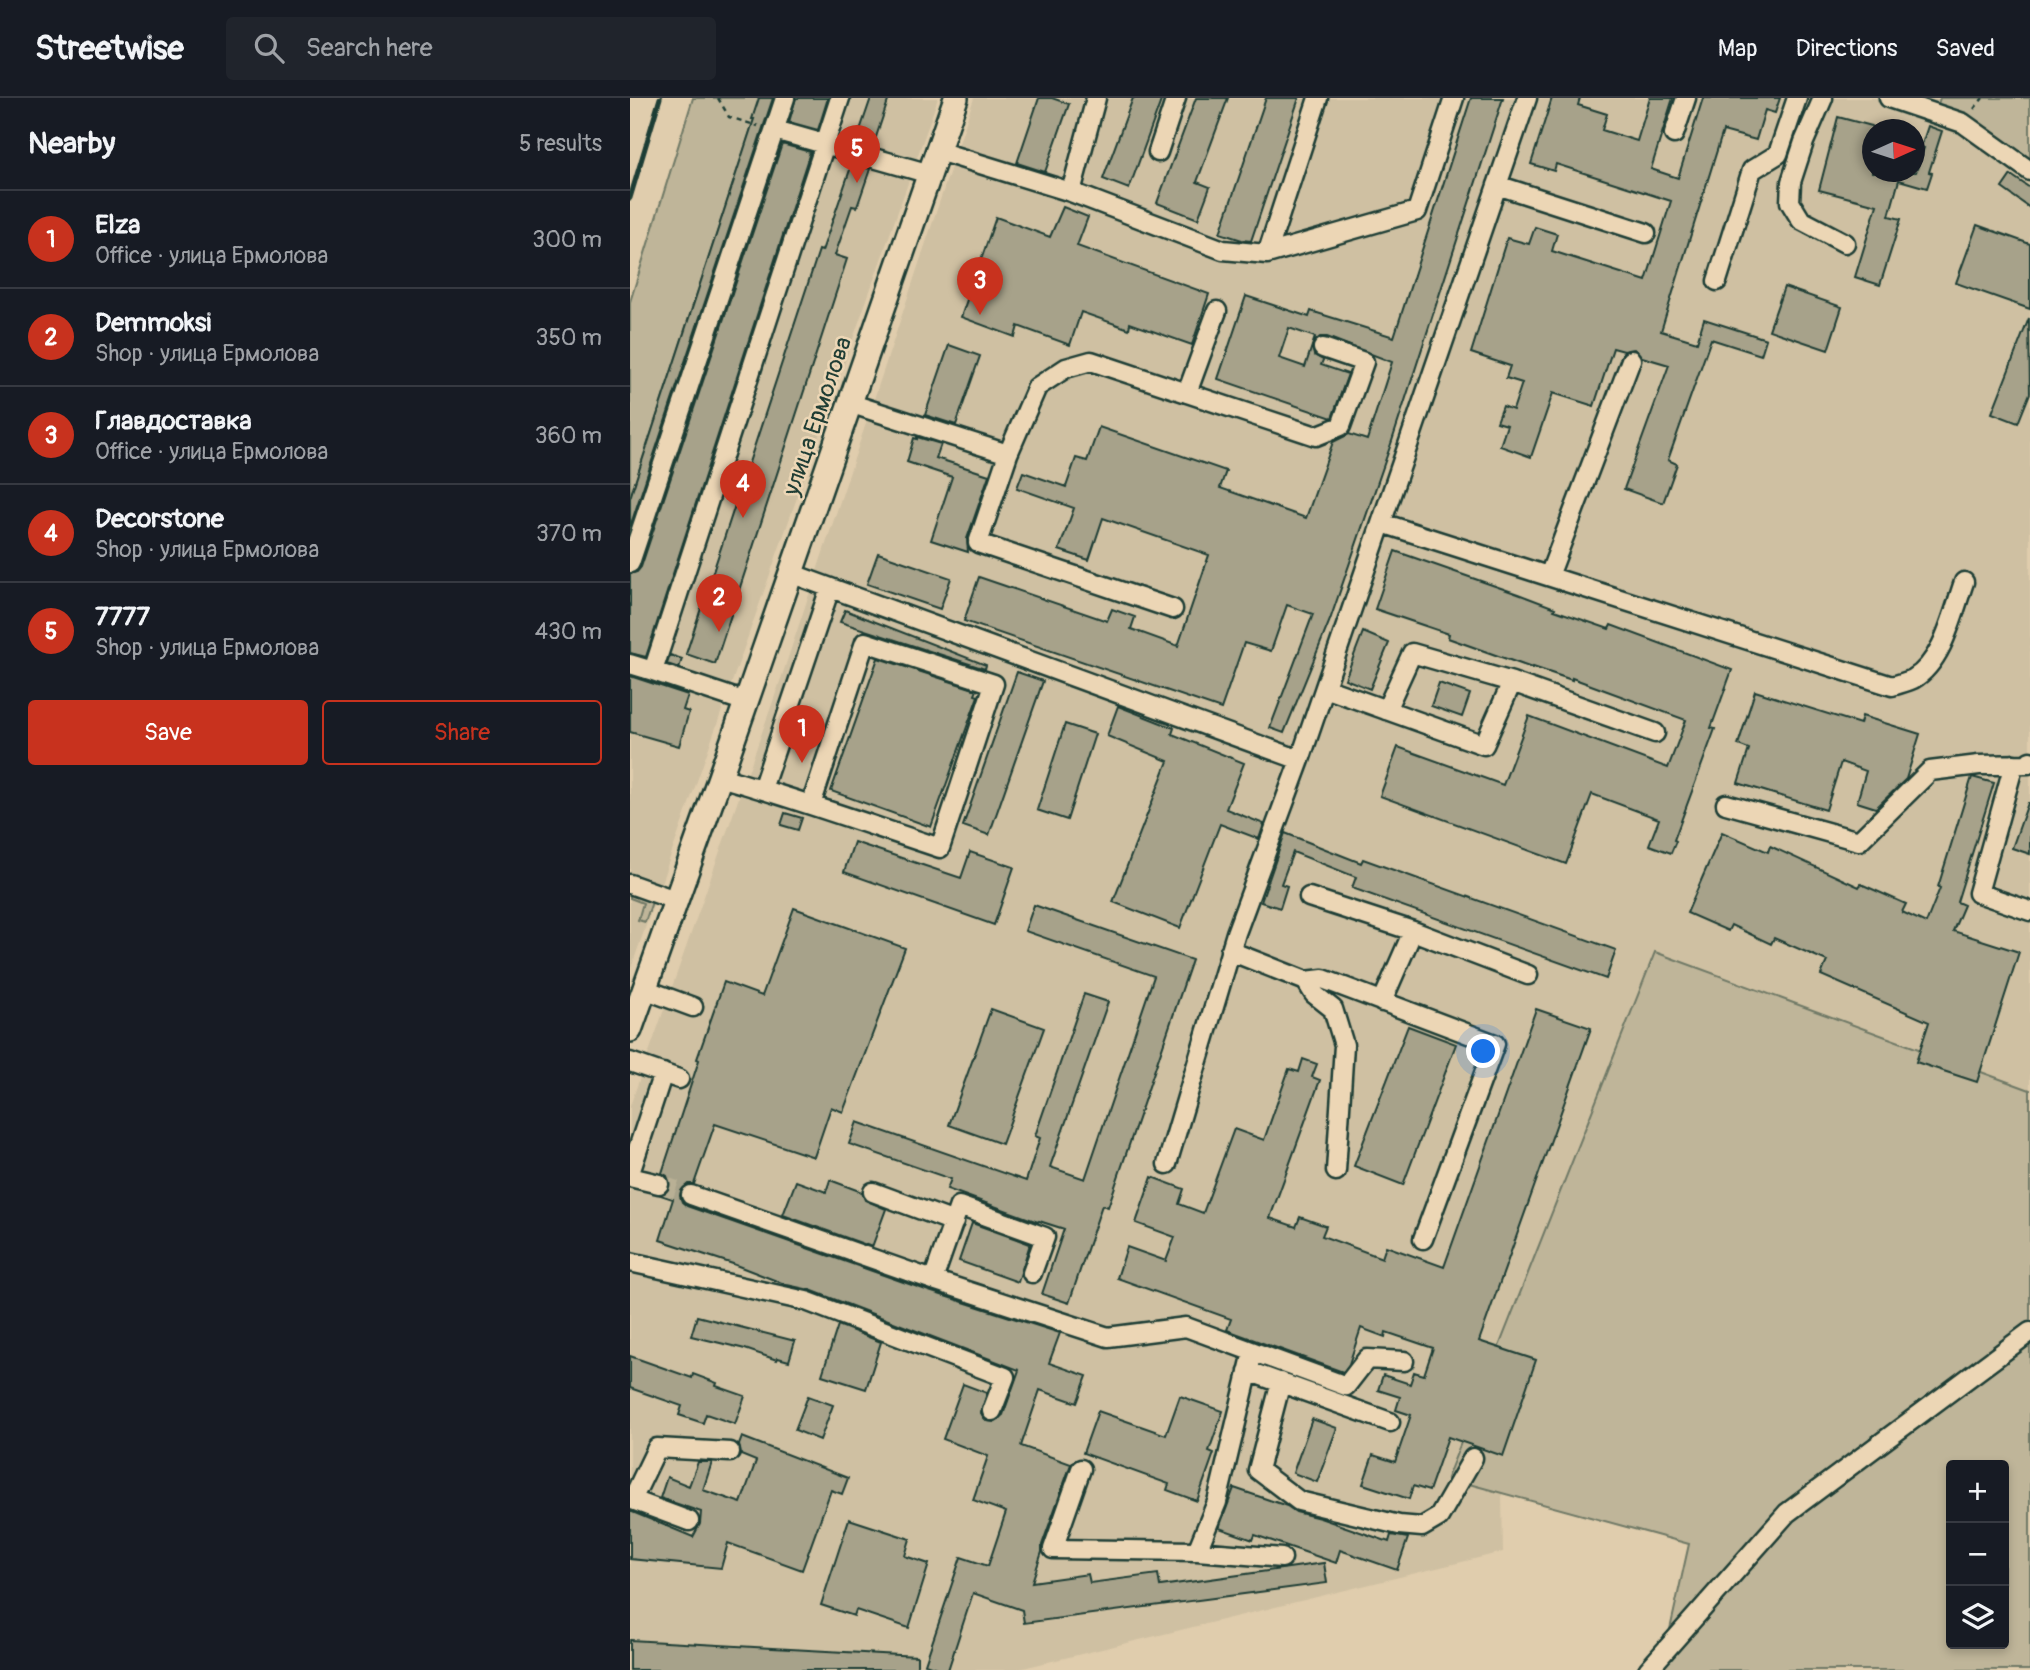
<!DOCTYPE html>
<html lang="en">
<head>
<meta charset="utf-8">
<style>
	body { margin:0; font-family:Pangolin,sans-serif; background:#20242c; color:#f1f3f6 }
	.controls { position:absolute; right:21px; bottom:21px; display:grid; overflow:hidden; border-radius:7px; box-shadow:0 4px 10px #0003 }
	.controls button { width:63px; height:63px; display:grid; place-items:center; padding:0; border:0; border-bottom:2px solid #363941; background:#171b24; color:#f1f3f6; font:35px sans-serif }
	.compass { position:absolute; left:1232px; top:21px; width:63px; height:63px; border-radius:50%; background:#171b24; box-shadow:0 4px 10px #0003; rotate:87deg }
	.you { position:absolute; left:854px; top:954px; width:24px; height:24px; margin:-18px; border:5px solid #fff; border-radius:50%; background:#1a73e8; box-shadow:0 0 0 10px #1a73e833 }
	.badge { display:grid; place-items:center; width:46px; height:46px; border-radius:50%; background:#c8321e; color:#fff; font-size:23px; font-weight:700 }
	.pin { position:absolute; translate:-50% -58px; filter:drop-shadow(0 2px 4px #0008) }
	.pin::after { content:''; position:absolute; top:37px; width:24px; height:21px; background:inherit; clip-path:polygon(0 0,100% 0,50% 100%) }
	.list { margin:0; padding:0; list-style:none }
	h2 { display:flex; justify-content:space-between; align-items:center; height:91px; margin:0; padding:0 28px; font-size:30px }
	h2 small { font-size:23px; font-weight:400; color:#9ea1a6 }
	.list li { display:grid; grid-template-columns:46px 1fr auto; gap:21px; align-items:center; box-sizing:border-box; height:98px; padding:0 28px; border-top:2px solid #363941 }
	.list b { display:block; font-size:26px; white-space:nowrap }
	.list p { margin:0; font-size:23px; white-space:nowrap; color:#9ea1a6 }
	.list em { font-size:23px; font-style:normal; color:#9ea1a6 }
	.actions { display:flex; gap:14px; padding:21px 28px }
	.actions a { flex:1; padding:16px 0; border:2px solid #c8321e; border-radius:7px; text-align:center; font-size:24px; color:#c8321e }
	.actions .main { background:#c8321e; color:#fff }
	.icon { flex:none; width:38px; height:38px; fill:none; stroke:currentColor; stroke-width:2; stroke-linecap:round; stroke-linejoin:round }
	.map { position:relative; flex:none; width:1400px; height:1572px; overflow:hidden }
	header { display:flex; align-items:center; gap:42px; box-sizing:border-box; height:98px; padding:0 35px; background:#171b24; border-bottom:2px solid #363941 }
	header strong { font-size:33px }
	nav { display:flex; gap:38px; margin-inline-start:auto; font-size:24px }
	.search { width:490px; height:63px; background:#20242c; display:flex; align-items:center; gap:18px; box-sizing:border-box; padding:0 24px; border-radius:7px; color:#9ea1a6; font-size:26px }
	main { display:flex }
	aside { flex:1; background:#171b24 }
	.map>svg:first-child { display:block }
	.built { fill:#cfc0a2; fill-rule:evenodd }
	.green { fill:#bfb599; stroke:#6f7966; stroke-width:2; fill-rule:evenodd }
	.building { fill:#a7a28a; stroke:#1f3d34; stroke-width:2 }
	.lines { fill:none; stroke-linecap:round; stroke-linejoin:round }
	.minor-tunnel { stroke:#b9b095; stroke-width:18; stroke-dasharray:18 9; stroke-linecap:butt }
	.minor-casing { stroke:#1f3d34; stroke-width:23 }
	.major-casing { stroke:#1f3d34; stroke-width:28 }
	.path { stroke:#1f3d34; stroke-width:2.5; stroke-dasharray:5 5; stroke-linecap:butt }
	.minor { stroke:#ecd6b5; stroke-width:18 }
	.major { stroke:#ecd6b5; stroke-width:23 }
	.rail { stroke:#1f3d34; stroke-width:5 }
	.labels { text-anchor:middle; stroke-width:5; stroke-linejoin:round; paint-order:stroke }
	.street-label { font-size:24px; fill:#1f3d34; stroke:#ecd6b5 }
</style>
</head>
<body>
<header>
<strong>Streetwise</strong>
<div class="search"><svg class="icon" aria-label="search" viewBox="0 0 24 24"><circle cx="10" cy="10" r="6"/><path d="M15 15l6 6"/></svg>Search here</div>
<nav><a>Map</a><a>Directions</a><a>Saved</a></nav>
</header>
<main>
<aside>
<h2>Nearby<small>5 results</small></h2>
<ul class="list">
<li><span class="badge">1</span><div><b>Elza</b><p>Office · улица Ермолова</p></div><em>300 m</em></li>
<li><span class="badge">2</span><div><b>Demmoksi</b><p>Shop · улица Ермолова</p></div><em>350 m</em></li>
<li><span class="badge">3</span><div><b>Главдоставка</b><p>Office · улица Ермолова</p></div><em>360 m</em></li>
<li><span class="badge">4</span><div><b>Decorstone</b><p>Shop · улица Ермолова</p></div><em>370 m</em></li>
<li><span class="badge">5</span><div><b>7777</b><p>Shop · улица Ермолова</p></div><em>430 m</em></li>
</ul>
<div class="actions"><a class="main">Save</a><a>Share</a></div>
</aside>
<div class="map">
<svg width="1400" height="1572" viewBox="0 0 1400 1572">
	<rect width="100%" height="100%" fill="#e0cdad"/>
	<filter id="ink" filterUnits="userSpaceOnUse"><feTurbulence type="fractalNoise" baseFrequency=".0143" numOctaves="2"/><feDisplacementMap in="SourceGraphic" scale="14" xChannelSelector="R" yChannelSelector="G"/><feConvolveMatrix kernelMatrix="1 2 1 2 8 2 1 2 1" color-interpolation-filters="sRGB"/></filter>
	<g filter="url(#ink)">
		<path class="built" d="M131 0H308L0 873V400Z
			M344 0H1310L1400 61V992L1025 855 872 1395 873 1454 385 1572H0V1008L153 575ZM1242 32H1284V74H1242Z"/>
		<path class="green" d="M63 0H131L0 400V204Z
			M1310 0H1400V66L1308 6Z
			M0 789 24 798 15 824 8 822 13 805 0 800Z
			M1025 854 1400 992V1572H1031L1059 1446 817 1380ZM1321 1367H1374V1546H1321Z"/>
		<path class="building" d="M129 0H143L0 429V400L124 21H122Z
			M166 0H198L188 32 159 24Z
			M241 0H259L243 48 230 44V43L227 41Z
			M409 0H422L439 6 415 74 387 65Z
			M503 0H532L499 91 473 81Z
			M566 0H598L567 84 580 89 568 121 527 105Z
			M636 0H669L621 143 612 142 590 135Z
			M841 0H873L762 343 700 522 654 635 640 630 683 516 657 507 641 553 614 545 591 611 334 523 349 479 477 523 482 511 505 519 501 531 548 548 579 457 473 420 459 462 429 452 444 410 387 390 393 374 436 389 446 360 457 363 469 329 596 373 590 390 676 420 703 344 719 336 737 342 762 264 697 239H690L683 245 685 239 659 230 649 260 675 269 682 248 684 257 693 262 691 267 718 276 702 320 588 281 616 198 679 219 681 213 764 239Z
			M922 0H950L948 7 977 16 972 32 1007 43 1020 0H1043L1021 71 1048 80 1073 0H1150L1145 15 1135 12 1126 42 1093 33 1031 233 1067 244 1074 221 1136 241 1131 257 1081 241 1038 362 1047 366 1033 405 994 391 1039 267 1012 259 1004 251 994 253 983 250 964 308 923 295 901 359 870 348 877 327 867 324 873 308 883 312 892 285 876 280 880 268 841 255 877 140 899 146 905 129 927 136 922 153 1016 183 1041 103 926 66 924 73 901 66Z
			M1208 19 1242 28V74H1286L1294 50 1291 49 1298 28 1312 33 1299 74 1302 75 1297 90 1269 82 1259 118 1271 121 1250 187 1225 179 1247 107 1189 92Z
			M152 46 180 54 16 559 0 555V476L7 474 11 469Z
			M222 66 240 71 227 109 222 108 205 157 217 161 85 566 56 556 189 152 192 153Z
			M1381 77 1400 90V110L1372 90Z
			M433 109 458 119 447 148 579 196 562 247 500 225 499 231 451 214 440 247 388 228 385 239 331 219 366 119 420 139Z
			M1347 127 1400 146V211L1326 185Z
			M1154 189 1212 209 1198 252 1139 232Z
			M1399 220 1400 295 1388 325 1362 315Z
			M319 247 350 258 326 327 295 317Z
			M287 339 311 346 306 360 359 377 337 441 338 454 301 442 322 379 277 364 284 340 287 341Z
			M765 453 888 496 925 510 924 512 979 531 981 527 1102 572 1081 630 1085 631 1044 742 1046 743 1041 755 1019 747 1029 721 962 696 936 766 750 698 768 649 873 687 899 618 1038 670 1056 622 942 580V582L903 569 902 570 818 540 819 536 745 511Z
			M248 455 321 480 310 511 237 486Z
			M215 512 356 567 355 571 210 524Z
			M733 534 759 545 740 591 715 581Z
			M40 557 52 561 49 570 37 566Z
			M248 560 347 592 345 597 348 598 301 729 201 693Z
			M387 574 413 583 359 737 333 728Z
			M0 578 58 597 53 612 59 614 49 648 0 634Z
			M809 585 840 596 832 619 801 608Z
			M1125 593 1230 626 1232 618 1290 636 1276 681 1246 710 1227 704 1236 673 1211 664 1196 712 1108 685 1119 651 1108 647Z
			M488 608 544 630 542 636 614 665 596 711 634 726 629 741 590 726 550 830 483 804 538 663 477 638Z
			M435 626 465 636 437 722 407 712Z
			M1342 679 1364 685 1327 804 1334 807 1323 833 1389 854 1347 984 1286 964 1299 924 1191 877 1197 863 1144 840 1141 846 1101 827 1098 833 1057 815 1092 734 1138 754 1140 748 1229 789 1231 786 1276 806 1272 814 1296 825 1310 790 1308 789Z
			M1398 705H1400V756L1382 750Z
			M155 715 172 720 168 732 151 727Z
			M655 735 731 765 733 761 986 852 976 881 722 790 726 779 663 754 651 786 657 788 650 810 631 804Z
			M224 744 331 780 340 754 384 769 364 827 214 774Z
			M404 807 562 862 478 1109 472 1107 439 1205 412 1196 434 1131 409 1123 408 1124 317 1091 321 1081 219 1046 227 1024 396 1083 410 1040 405 1038 454 896 478 904 420 1069 455 1081 524 878 395 833Z
			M164 810 275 850 213 1014 201 1009 184 1059 85 1026 64 1086H58L51 1093 50 1098 52 1104 57 1108 299 1193 430 1235 419 1265 457 1278 447 1305 410 1292 391 1348 441 1366 412 1447V1454L402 1484 458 1476 460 1485 528 1476 530 1488 694 1465 697 1485 394 1525 392 1512 343 1495 318 1572H312L295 1566 331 1459 358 1468 376 1414 343 1402 358 1358 313 1341 333 1286 357 1295 351 1315 357 1323 364 1324 373 1317 389 1272 180 1192 157 1187 103 1166 30 1142 43 1101 31 1097 37 1094 40 1088 37 1078 32 1075 69 962 67 961 94 884 132 898Z
			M361 911 414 930 372 1046 319 1027Z
			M906 911 961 930 849 1243 906 1262 873 1358 818 1339 799 1393 783 1388 779 1401 733 1386 743 1357 765 1364 781 1317 766 1312 770 1299 748 1292 753 1277 780 1286 784 1274 794 1277 803 1250 756 1234 755 1239 731 1230 719 1266 713 1274 597 1232 601 1221 487 1180 497 1149 536 1163 545 1139 506 1125 522 1079 554 1091 549 1106 573 1115 604 1031 634 1042 659 971 669 974 673 961 687 966 682 979 690 982 640 1120 666 1129 670 1119 696 1128 692 1138 752 1160 756 1148 814 1169Z
			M778 928 826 946 773 1087 724 1068Z
			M200 1082 232 1094 235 1102 256 1111 242 1149 153 1117 166 1083 196 1094Z
			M342 1125 400 1146 388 1184 329 1163Z
			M67 1218 165 1243 159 1263 148 1260 147 1262 115 1251 61 1238Z
			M208 1227 251 1244 236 1291 192 1277Z
			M0 1258 62 1280 63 1276 87 1285 86 1288 115 1298 105 1326 76 1316 73 1325 49 1317 52 1308 0 1290Z
			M178 1298 203 1307 190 1342 165 1332Z
			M550 1298 593 1313 579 1353 584 1355 567 1403 537 1392 539 1386 453 1355 468 1313 536 1337Z
			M682 1321 707 1330 687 1384 663 1375Z
			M112 1339 218 1380 212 1396 201 1392 172 1472 98 1445 91 1470 0 1461V1413L63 1439 70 1426 71 1414 30 1400 37 1379 59 1388 68 1364H82L73 1392 111 1405 126 1363 111 1357 109 1347Z
			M604 1390 657 1408 666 1414 690 1420 759 1444 761 1437 778 1440 767 1472 710 1452 706 1465 625 1437 623 1442 589 1430Z
			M219 1421 280 1441 275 1458 299 1466 279 1530 226 1512 224 1518 191 1507Z
			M0 1542 287 1558V1572H0Z"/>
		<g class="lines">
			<path class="minor-tunnel" d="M29 1086 61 1097"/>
			<g class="minor-casing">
				<path id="minor" d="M1193 0 1174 44 1161 84 1160 104 1171 122 1215 145
					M1259 0 1333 25 1400 73
					M145 32 300 76
					M1044 36 1056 0
					M308 53 441 94 593 152 637 156 787 113 824 0
					M528 54 546 0
					M867 87 1016 135
					M441 94 466 0
					M637 156 688 0
					M1087 183 1122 72 1148 56 1167 0
					M557 295 587 213
					M219 305 378 356 407 289 436 270 461 263 686 338 711 328 734 264 693 250
					M378 356 348 445 543 511
					M752 425 1262 588C1269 586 1276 584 1283 581 1313 564 1323 515 1334 484
					M0 465 155 0
					M160 475 670 662 606 835 537 1066
					M919 478 1001 262
					M0 566 23 573 210 0
					M23 573 116 604
					M695 590 854 647 882 584
					M756 612 782 555 882 584 1025 635
					M670 662 897 0
					M1384 666 1348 795 1400 813
					M90 679C164 700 237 726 310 750L364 586 235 544 181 707
					M132 691 200 490
					M1096 706 1229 743 1300 673 1349 667 1398 666 1400 663
					M0 786 45 802
					M679 799 783 833 898 877
					M600 853 676 883 693 881 865 946 793 1141
					M676 883 684 896 703 911 714 947 706 1073
					M14 891 63 909
					M752 904 783 833
					M0 964 49 981
					M0 1075 33 975
					M0 1079 29 1086
					M243 1094 324 1124
					M61 1097 303 1182 478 1239 556 1229 716 1288 737 1261 774 1263
					M0 1164 176 1203 375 1279 362 1313
					M303 1182 329 1108 415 1139 402 1175
					M618 1273 760 1324
					M651 1284 628 1372 669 1403 769 1427 792 1429 809 1419 843 1360
					M451 1371 423 1451 567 1453 652 1460
					M0 1401 59 1423
					M2 1402 27 1350 100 1354
					M567 1453 587 1404 623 1254
					M1018 1572 1157 1415 1400 1234"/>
			</g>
			<g class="major-casing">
				<path id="major" d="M0 932 90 679 326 0"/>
			</g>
			<path class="path" d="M88 0 99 19 128 28
				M1344 11 1353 0"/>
			<use href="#minor" class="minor"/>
			<use href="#major" class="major"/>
			<path class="rail" d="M0 100 30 0"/>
		</g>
	</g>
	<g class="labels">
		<g class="street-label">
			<text transform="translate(187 318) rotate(-71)" y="8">улица Ермолова</text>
		</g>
	</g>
</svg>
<div class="controls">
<button>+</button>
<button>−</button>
<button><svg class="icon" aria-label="layers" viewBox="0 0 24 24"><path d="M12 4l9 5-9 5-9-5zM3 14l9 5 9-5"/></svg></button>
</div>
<svg class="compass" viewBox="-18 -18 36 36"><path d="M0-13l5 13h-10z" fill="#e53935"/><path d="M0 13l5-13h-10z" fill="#9ea1a6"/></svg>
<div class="you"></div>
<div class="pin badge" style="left:172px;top:665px">1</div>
<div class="pin badge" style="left:89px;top:534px">2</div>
<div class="pin badge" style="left:350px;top:217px">3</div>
<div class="pin badge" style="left:113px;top:420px">4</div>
<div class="pin badge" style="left:227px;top:85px">5</div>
</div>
</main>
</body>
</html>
